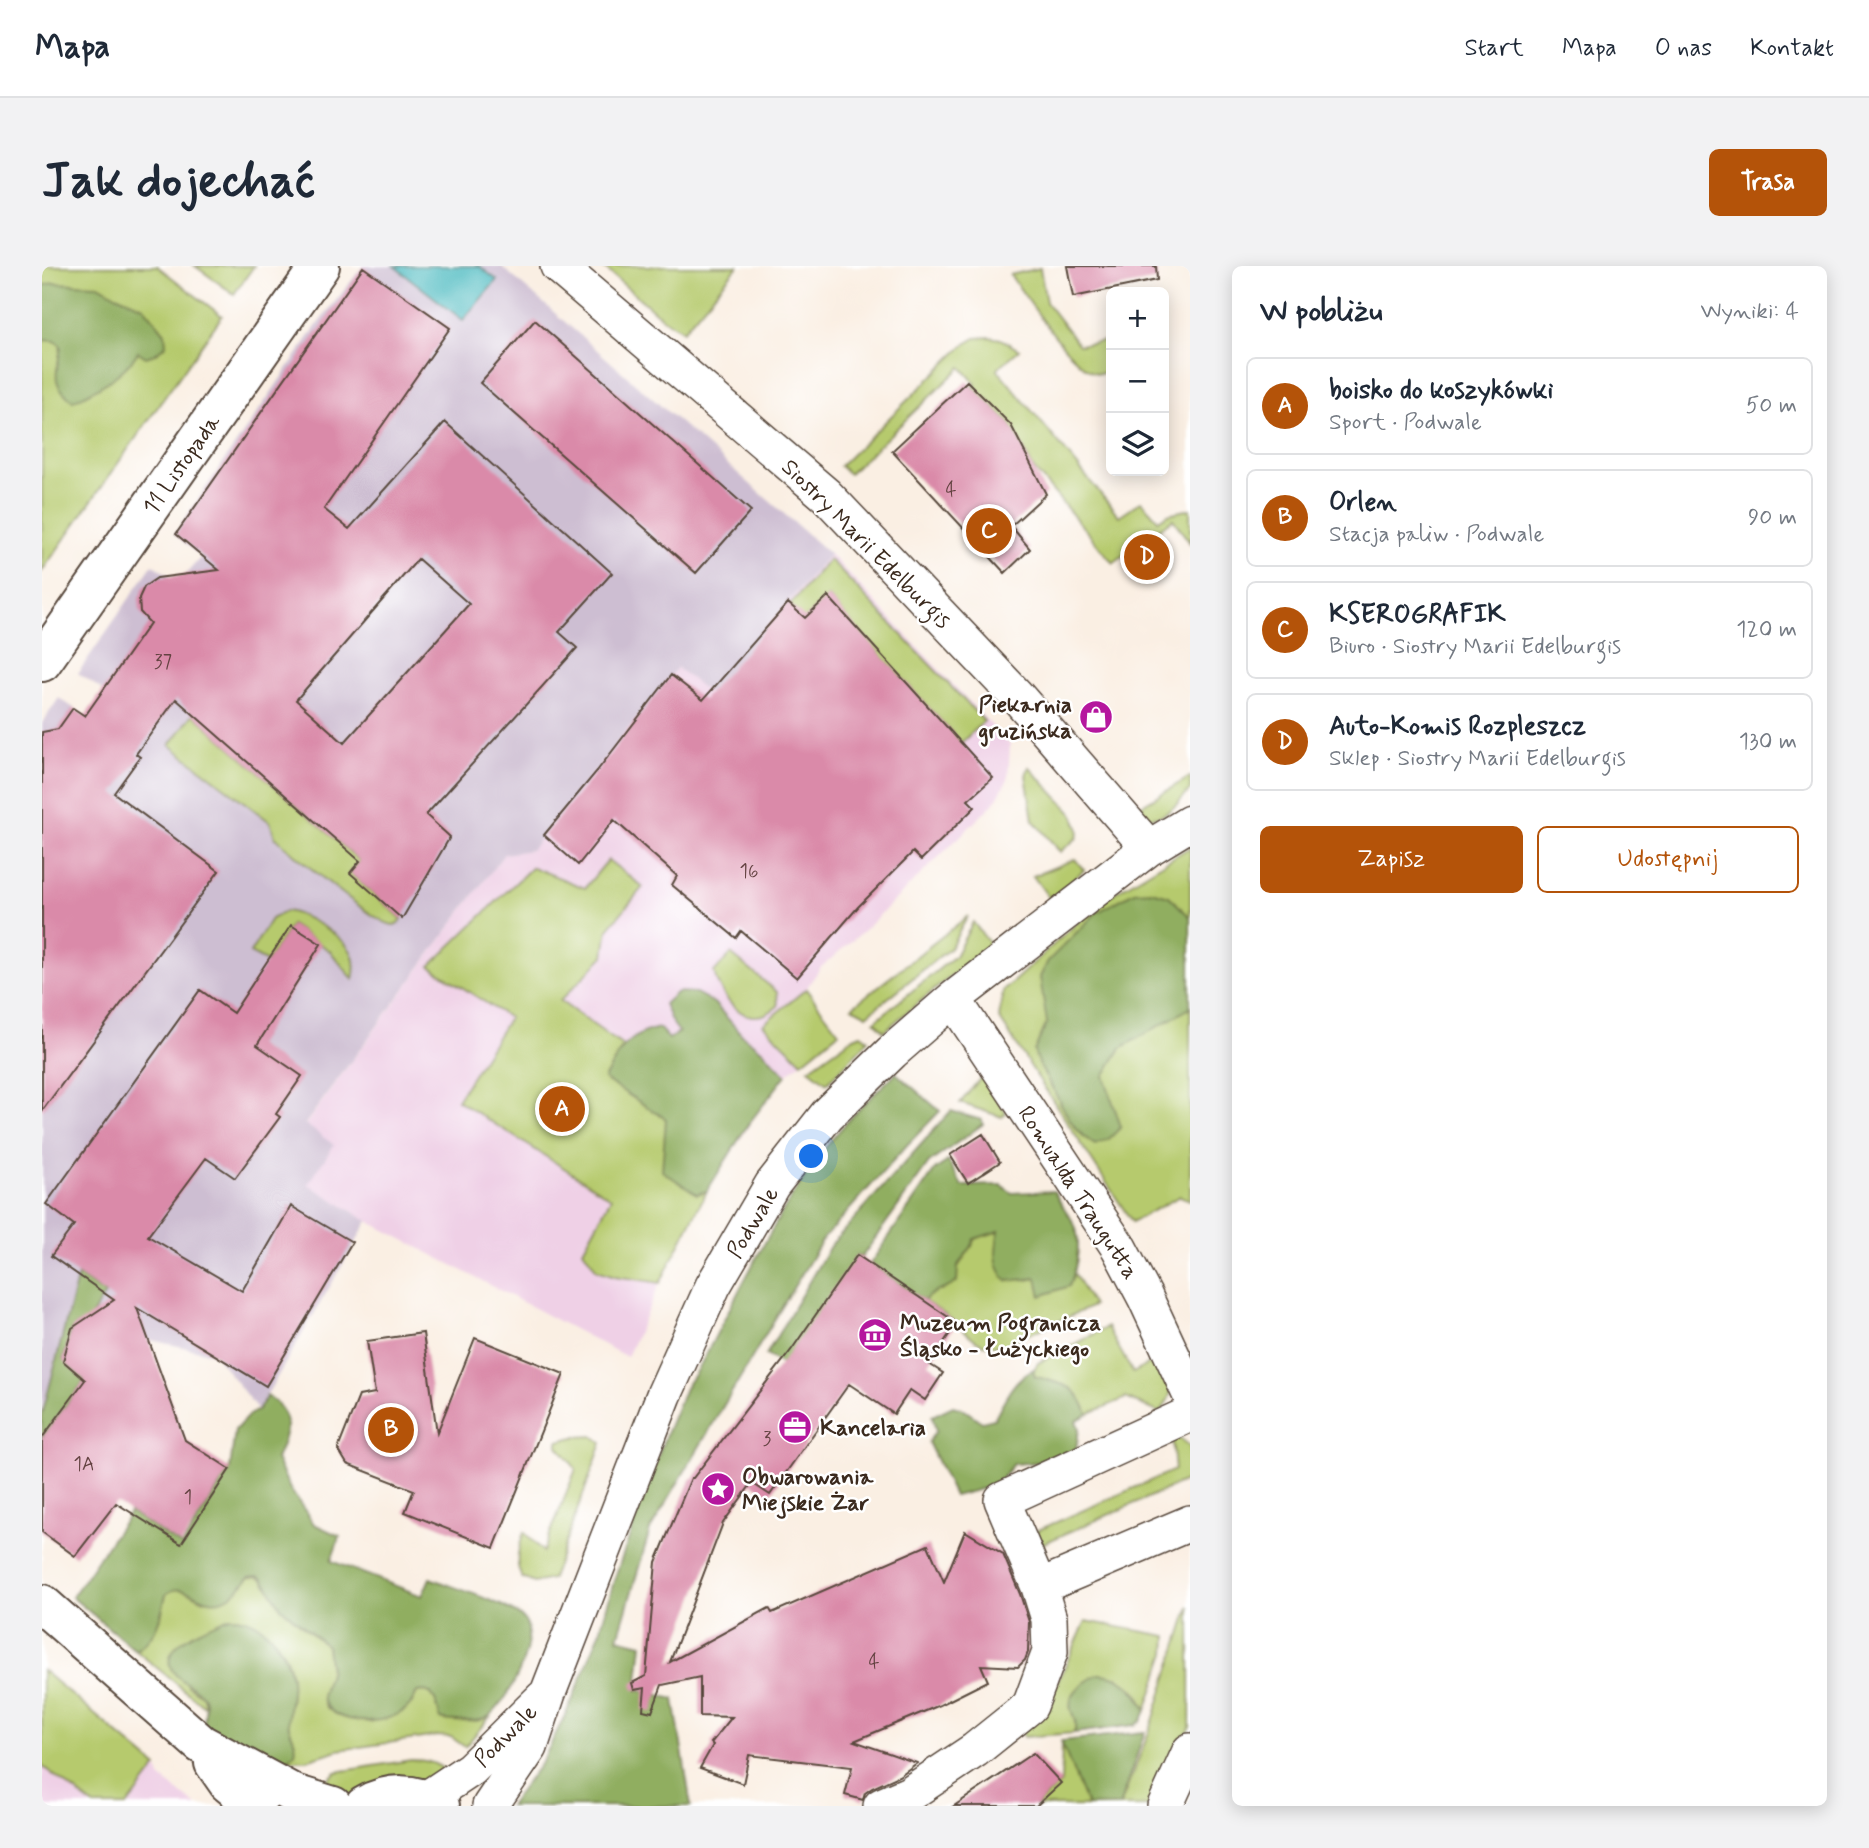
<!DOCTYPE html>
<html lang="pl">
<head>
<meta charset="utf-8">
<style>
	body { margin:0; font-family:Mynerve,sans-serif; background:#f2f2f3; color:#1f2937 }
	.controls { position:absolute; right:21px; top:21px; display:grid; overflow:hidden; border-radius:10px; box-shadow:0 4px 18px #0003 }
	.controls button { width:63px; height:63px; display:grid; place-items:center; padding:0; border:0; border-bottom:2px solid #e0e1e3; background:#fff; color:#1f2937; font:35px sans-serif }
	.you { position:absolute; left:770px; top:891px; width:24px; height:24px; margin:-18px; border:5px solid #fff; border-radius:50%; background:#1a73e8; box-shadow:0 0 0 10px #1a73e833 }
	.badge { display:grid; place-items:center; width:46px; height:46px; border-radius:50%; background:#b45309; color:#fff; font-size:23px; font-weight:700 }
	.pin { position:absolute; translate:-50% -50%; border:4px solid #fff; box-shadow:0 2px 7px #0006 }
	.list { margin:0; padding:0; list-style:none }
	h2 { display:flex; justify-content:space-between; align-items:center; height:91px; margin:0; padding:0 28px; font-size:30px }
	h2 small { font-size:23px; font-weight:400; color:#747a83 }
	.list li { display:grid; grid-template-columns:46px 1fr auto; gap:21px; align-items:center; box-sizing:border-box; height:98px; margin:0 14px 14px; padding:0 14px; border:2px solid #e0e1e3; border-radius:10px }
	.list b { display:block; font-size:26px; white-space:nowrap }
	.list p { margin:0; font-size:23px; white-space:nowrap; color:#747a83 }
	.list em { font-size:23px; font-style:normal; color:#747a83 }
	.actions { display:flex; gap:14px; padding:21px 28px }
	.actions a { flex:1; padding:16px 0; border:2px solid #b45309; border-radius:10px; text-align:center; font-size:24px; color:#b45309 }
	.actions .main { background:#b45309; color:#fff }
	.icon { flex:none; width:38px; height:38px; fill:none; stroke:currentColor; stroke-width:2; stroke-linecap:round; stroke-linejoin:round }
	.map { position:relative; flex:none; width:1148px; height:1540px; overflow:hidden; border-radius:10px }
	header { display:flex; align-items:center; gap:42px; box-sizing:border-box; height:98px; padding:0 35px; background:#fff; border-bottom:2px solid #e0e1e3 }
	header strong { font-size:33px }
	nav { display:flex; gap:38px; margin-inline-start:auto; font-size:24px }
	.intro { display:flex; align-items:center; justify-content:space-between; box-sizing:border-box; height:168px; padding:0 42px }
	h1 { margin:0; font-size:49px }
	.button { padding:18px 32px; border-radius:10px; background:#b45309; color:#fff; font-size:24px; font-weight:700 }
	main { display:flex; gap:42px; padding:0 42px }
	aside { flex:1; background:#fff; border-radius:10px; box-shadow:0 4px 18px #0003 }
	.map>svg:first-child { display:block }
	.built { fill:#efd0e6 }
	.industrial { fill:#cdbed2 }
	.green { fill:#b6ca6d; stroke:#787a46; stroke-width:2 }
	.forest { fill:#90ae60; stroke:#666c3f; stroke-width:2 }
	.water { fill:#49b9bf; stroke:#42726e; stroke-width:2 }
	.building { fill:#da8aa9; fill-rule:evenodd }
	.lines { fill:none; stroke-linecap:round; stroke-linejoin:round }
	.street-casing { stroke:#58483c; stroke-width:38 }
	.secondary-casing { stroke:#58483c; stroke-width:42 }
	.street { stroke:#fff; stroke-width:35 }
	.secondary { stroke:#fff; stroke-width:38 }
	.labels { text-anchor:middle; stroke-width:5; stroke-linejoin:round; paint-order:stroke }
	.number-label { font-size:19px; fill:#634241 }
	.street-label { font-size:23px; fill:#3b2a1e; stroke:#fff }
	.poi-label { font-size:23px; font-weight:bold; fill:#3b2a1e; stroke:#fff; text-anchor:start }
</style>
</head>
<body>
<header>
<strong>Mapa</strong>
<nav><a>Start</a><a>Mapa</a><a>O nas</a><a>Kontakt</a></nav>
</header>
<div class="intro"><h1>Jak dojechać</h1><a class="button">Trasa</a></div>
<main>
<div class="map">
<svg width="1148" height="1540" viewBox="0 0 1148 1540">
	<rect width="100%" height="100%" fill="#fff"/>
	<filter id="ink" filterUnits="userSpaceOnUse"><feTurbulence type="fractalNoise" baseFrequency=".0143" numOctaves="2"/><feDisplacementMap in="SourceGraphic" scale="14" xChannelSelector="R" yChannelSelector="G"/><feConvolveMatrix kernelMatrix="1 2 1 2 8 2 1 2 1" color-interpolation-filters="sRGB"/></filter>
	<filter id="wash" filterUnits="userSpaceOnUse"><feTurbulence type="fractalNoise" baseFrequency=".00686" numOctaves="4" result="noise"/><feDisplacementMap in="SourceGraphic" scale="28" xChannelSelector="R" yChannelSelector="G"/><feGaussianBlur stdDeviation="1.57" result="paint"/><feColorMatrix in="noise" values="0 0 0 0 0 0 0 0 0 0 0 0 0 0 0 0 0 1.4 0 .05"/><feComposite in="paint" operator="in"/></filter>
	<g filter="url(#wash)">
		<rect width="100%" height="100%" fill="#faefe3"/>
		<path class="built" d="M788 288 968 479 966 513 954 534 946 543 817 669 778 702 764 723 797 766 744 809 717 844 665 925 618 1017 585 1091 326 955 265 918 263 859 462 588 489 584 635 402 667 426Z
			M0 1405 115 1501 118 1511 155 1540H0Z"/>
		<path class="industrial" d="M321 0H459L788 288 667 427 635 402 489 584 462 588 263 858 292 879 266 918 326 955 216 1144 172 1088 37 1058 30 1063 21 1095 43 1114 0 1172V457L17 432 45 451 63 426 36 407 111 298 137 316 159 291 132 268 278 55Z"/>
		<path class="green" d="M0 0H115L180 50 0 305Z
			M153 0H212L192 28Z
			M560 0H696L641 65 619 51Z
			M998 2 1004 36 1037 79 1069 74V77L1064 79 1068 106C1061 107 1054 109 1047 104 1024 91 985 32 968 9Z
			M947 71 959 73 977 84 955 103 1077 250 1099 235 1116 254 1126 248 1148 243V277L1131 253 1071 297 991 202 969 159 931 121 934 118 919 101 807 208 798 200 922 79 934 72Z
			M787 293 942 455 919 477 786 331 762 354 748 339Z
			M151 448 318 595 308 607 360 653C357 656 356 659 351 659 332 657 250 587 233 571L228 556 128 479Z
			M987 501 1031 548 1037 564 1035 572 1018 586 991 554 984 509Z
			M1148 511V524C1135 538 1125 553 1104 551L1095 542Z
			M1148 581V934L1138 930 1090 956 957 752 961 725 1059 635Z
			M1033 593 1042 604 1008 633 991 610Z
			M566 594 601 621 566 663 562 690 518 735 581 780 562 813 624 853 655 928 665 925 618 1017 573 1010 555 1004 541 984 569 932 415 834 467 752 388 700 490 601 543 622Z
			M244 645C260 647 296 667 306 681 313 690 314 701 311 713L288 685 249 659 225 696 208 687 229 653Z
			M926 650 908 682 825 749 810 741Z
			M931 656 948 678 842 765 833 755 913 690Z
			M689 688 735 726 736 740C706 766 680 736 672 706Z
			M764 723 797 766 760 796 721 758Z
			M819 768 826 773 824 777 785 817 767 803 812 771Z
			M941 809 964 847 960 851 918 837Z
			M957 965 986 1014 996 1012 999 1029 1027 1020 1031 1005 1051 1040 962 1079C935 1082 933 1073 914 1057 905 1049 893 1042 882 1035L890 1025H900L930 980 932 973Z
			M1065 1061 1091 1107 1118 1092C1131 1118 1136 1121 1118 1147L1084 1132 1046 1148C1034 1115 1020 1120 992 1110V1103L996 1097Z
			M551 1170 560 1177 510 1313 492 1317 480 1312C472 1296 476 1283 482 1266L501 1286 534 1203 516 1180V1175L532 1171Z
			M1130 1173H1138L1148 1181V1213L1000 1278 994 1265 1133 1204Z
			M212 1309 221 1313 246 1347 285 1380 288 1403 280 1431 284 1441 293 1447 313 1454 328 1456 370 1437 375 1426C396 1421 393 1443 401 1454H437L450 1448 423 1481 409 1471 395 1470 296 1484 265 1494H245C263 1482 247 1470 246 1455 246 1442 250 1430 249 1417 248 1384 225 1357 193 1351L146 1420 161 1430 163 1441 93 1384 97 1382 119 1351 124 1328 127 1325 138 1322 162 1334Z
			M1148 1340V1462L1109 1540H1078L1109 1461Z
			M1044 1355 1125 1370 1124 1387 1104 1444 1096 1427 1075 1411 1045 1415 1029 1431C1029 1443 1036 1455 1032 1467L982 1471 977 1464 1012 1424Z
			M0 1404 115 1501 85 1540H52L0 1500Z
			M1020 1476 1045 1540H994L1019 1517Z
			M369 1494C383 1494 394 1496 405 1506L398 1512 306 1532 279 1526 283 1516 294 1506Z"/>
		<path class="forest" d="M11 17 57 19 74 29 102 41 123 67 124 79 113 88 104 91 96 86C81 110 55 123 31 135 7 116 15 108 19 80L13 75 0 74V20Z
			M1110 625 1127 630 1148 651V742L1079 782 1062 810 1079 861 1067 873 1053 879C1032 866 1023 846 1012 825 1004 810 997 802 992 785L1005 757 998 711 1006 695 1054 647 1092 626Z
			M635 726 654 727 672 737 701 770 721 785 744 809 705 860 665 925 655 928 620 905 624 853 562 813C578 785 584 769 617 762L627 773 637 766 629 755 622 738Z
			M854 807 898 845 865 879 781 973 750 1024 608 1264 576 1372 600 1378 595 1423 632 1433 649 1540H467L501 1494 530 1435 557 1369 573 1311 624 1168 643 1122 659 1098C696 1028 731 953 778 889 800 858 827 833 854 807Z
			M909 845 940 854 941 858 887 897 819 992 815 989 752 1105 724 1089 788 980Z
			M906 895 920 920 959 919 970 927 1012 925C1017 936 1024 944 1030 954 1041 970 1035 1003 1027 1020L999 1030 995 1012 965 1015C951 1000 953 984 957 965L932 973 930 980 916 999 915 1016C901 1027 893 1022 882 1035L828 998 893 904Z
			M36 1009 63 1028 44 1059 37 1058 30 1063 21 1094 43 1114 0 1172V1150Z
			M992 1103V1110C1021 1120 1034 1115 1046 1148L1034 1155 1037 1162 1034 1184 1015 1195 971 1198 954 1219 912 1230 886 1176 894 1165 890 1150 911 1140 921 1143 940 1156 952 1153C963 1133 970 1114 992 1103Z
			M225 1130C253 1147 245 1169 234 1193L248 1223 272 1258 298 1270 289 1295 380 1330 388 1312C407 1320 471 1339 482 1354 498 1374 464 1444 442 1453 434 1456 407 1456 399 1453 393 1441 396 1421 375 1426 370 1435 368 1442 358 1447 337 1460 288 1459 280 1431L288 1403 285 1380 239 1341 221 1313 216 1310 207 1311C168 1364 149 1308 124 1328 119 1349 115 1373 93 1384L30 1331 88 1246 140 1280 188 1203 193 1164 207 1149 216 1144Z
			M188 1351C222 1350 243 1382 249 1412 251 1427 246 1441 246 1456 247 1468 256 1475 253 1487L245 1494 232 1498 162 1459C162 1451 165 1439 162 1432 157 1422 140 1417 133 1408 109 1381 170 1358 188 1351Z
			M1056 1408C1079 1407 1095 1425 1104 1444L1100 1454 1093 1459 1032 1467C1036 1457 1032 1453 1029 1444 1024 1427 1044 1415 1056 1408Z
			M1103 1466 1077 1540H1045L1019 1475Z"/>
		<path class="water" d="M352 0H437L455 14 421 54Z"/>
		<g id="blocks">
			<path class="building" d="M1025 0H1114L1115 14 1031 31Z
				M321 1 408 62 282 243 307 263 403 156 570 307 517 366 535 382 384 549 408 571 360 653 308 607 318 595 134 433 94 488 98 491 72 527 177 605 0 845V466L16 463 31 442 43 450 108 357 98 346 97 332 102 321 115 312 177 304 134 268ZM376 293 427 338 302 477 254 434Z
				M493 54 709 245 654 307 438 117Z
				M925 115 969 159 1004 228 969 260 988 283 963 307 850 185Z
				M786 330 951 512 926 534 933 541 879 594 871 586 816 641 755 712 699 665 694 672 630 619 635 610 572 554 536 599 502 569 555 505 629 409 661 434 746 337 763 352Z
				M249 659 279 678 215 779 260 810 234 848 238 851 193 912 164 892 106 970 200 1025 249 940 310 976 224 1120 95 1042 143 1174 188 1203 139 1278 74 1237 33 1290 0 1266V1172L43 1114 21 1095 30 1062 72 1034 9 990 32 959 4 938 158 724 191 747Z
				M941 868 958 896 926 917 908 889Z
				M815 989 915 1057 887 1098 901 1107 883 1134 868 1124 852 1148 807 1118 728 1229 710 1217 681 1257 628 1396 727 1342 730 1347 886 1279 902 1316 923 1265 961 1288 978 1328 987 1356 986 1386 983 1394 976 1401 939 1399 946 1415 898 1439 812 1475 875 1497 857 1510 830 1522 823 1527 821 1534 803 1529 810 1501 707 1489 701 1518 658 1502 671 1479 669 1477 690 1451 658 1450V1411L620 1419 610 1446 601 1444 603 1422 592 1424 590 1417 604 1410 614 1296 649 1212H651L750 1083Z
				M381 1067 395 1167 433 1072 522 1108 452 1282 363 1246 372 1224 305 1198 296 1183 317 1130 333 1127 325 1075Z
				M991 1487 1019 1517 994 1540H912Z"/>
		</g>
	</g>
	<g filter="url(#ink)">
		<use href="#blocks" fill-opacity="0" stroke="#58483c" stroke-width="2"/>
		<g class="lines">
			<g class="street-casing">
				<path id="street" d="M516 0 784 229 973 428 1107 582
					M911 733 1077 982 1103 1031 1148 1128
					M1148 1148 960 1234 997 1321 1148 1257
					M384 1533 429 1503 501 1432
					M448 1540 488 1481 506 1427 622 1129 671 1020 730 919 785 849 850 786 911 733 1107 582 1148 557
					M839 1540 867 1528 933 1484 988 1440 1008 1386 1007 1353 997 1321
					M1123 1540 1148 1485"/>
			</g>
			<g class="secondary-casing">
				<path id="secondary" d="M0 396 278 0
					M0 1338 159 1478 252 1528 291 1540
					M172 1497 186 1517 214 1540
					M322 1540C347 1525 373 1526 398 1540"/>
			</g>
			<use href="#street" class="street"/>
			<use href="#secondary" class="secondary"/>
		</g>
	</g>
	<defs>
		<g id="shop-disc" transform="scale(1.75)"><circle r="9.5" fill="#b5179e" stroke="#fff"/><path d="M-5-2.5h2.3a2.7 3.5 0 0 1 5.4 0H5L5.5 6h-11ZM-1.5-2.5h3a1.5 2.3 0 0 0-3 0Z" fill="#fff"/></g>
		<g id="museum-disc" transform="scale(1.75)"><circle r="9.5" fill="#b5179e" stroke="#fff"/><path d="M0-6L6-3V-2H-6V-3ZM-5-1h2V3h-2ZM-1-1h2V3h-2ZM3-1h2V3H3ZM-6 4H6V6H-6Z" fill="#fff"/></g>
		<g id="office-disc" transform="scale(1.75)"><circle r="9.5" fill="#b5179e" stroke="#fff"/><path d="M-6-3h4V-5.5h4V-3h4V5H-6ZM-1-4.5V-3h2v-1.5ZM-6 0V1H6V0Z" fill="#fff"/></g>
		<g id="sight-disc" transform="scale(1.75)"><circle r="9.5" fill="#b5179e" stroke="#fff"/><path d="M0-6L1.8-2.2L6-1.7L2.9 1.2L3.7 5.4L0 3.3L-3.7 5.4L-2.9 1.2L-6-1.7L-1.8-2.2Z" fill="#fff"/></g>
	</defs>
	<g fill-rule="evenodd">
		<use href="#shop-disc" x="1054" y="451"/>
		<use href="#museum-disc" x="833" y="1069"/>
		<use href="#office-disc" x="753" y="1161"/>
		<use href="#sight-disc" x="676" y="1223"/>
	</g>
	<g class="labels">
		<g class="number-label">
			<text x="909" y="230">4</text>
			<text x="121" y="402">37</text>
			<text x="707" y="611">16</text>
			<text x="725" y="1179">3</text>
			<text x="42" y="1204">1A</text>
			<text x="146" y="1237">1</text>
			<text x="832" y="1402">4</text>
		</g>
		<g class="street-label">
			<text transform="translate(139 198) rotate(-55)" y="8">11 Listopada</text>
			<text transform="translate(825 277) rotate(45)" y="8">Siostry Marii Edelburgis</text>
			<text transform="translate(1037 926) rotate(57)" y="8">Romualda Traugutta</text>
			<text transform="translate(710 956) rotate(-59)" y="8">Podwale</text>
			<text transform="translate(463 1469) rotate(-45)" y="8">Podwale</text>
		</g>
		<g class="poi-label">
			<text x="1030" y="446" text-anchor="end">Piekarnia<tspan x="1030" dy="26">gruzińska</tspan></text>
			<text x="858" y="1064">Muzeum Pogranicza<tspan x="858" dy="26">Śląsko - Łużyckiego</tspan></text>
			<text x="778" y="1169">Kancelaria</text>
			<text x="700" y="1218">Obwarowania<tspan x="700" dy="26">Miejskie Żar</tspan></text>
		</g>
	</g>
</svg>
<div class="controls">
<button>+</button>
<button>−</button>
<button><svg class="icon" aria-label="layers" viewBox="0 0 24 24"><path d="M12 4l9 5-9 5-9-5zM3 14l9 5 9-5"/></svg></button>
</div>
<div class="you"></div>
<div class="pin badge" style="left:520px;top:843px">A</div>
<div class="pin badge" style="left:349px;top:1164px">B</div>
<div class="pin badge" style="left:947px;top:265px">C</div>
<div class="pin badge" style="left:1105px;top:291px">D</div>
</div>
<aside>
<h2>W pobliżu<small>Wyniki: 4</small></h2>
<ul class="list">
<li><span class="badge">A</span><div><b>boisko do koszykówki</b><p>Sport · Podwale</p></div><em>50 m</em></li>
<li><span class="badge">B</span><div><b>Orlen</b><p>Stacja paliw · Podwale</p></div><em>90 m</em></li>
<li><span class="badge">C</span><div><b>KSEROGRAFIK</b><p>Biuro · Siostry Marii Edelburgis</p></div><em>120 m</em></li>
<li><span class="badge">D</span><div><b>Auto-Komis Rozpleszcz</b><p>Sklep · Siostry Marii Edelburgis</p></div><em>130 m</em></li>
</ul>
<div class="actions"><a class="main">Zapisz</a><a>Udostępnij</a></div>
</aside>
</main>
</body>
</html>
